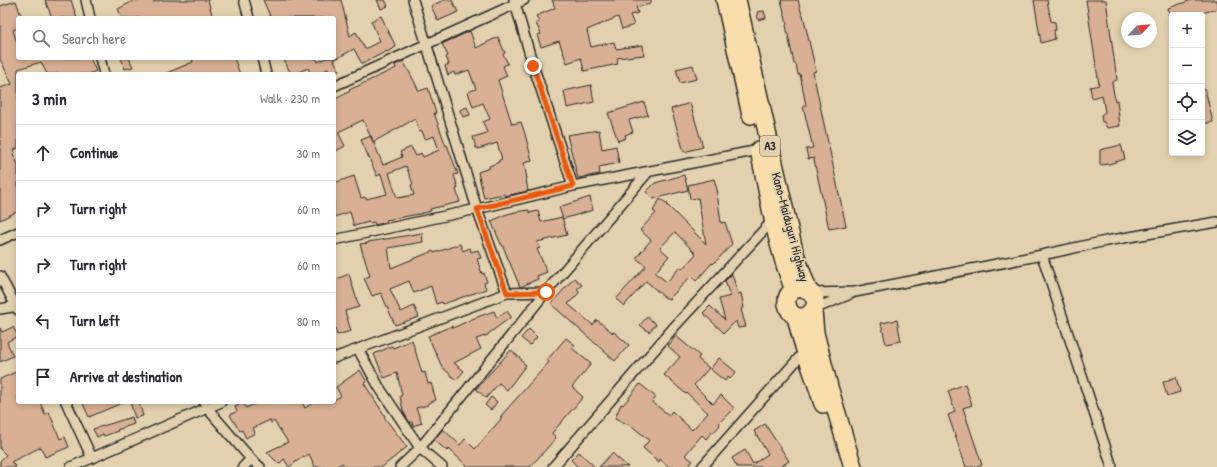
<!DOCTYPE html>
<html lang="en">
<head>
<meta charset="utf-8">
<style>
	body { margin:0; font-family:"Patrick Hand",sans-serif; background:#f2f2f3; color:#2b2b33 }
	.controls { position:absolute; right:12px; top:12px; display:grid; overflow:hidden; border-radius:4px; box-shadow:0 2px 6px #0003 }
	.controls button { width:36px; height:36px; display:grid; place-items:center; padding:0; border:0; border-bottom:1px solid #e1e1e2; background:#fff; color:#2b2b33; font:20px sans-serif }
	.compass { position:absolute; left:1121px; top:12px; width:36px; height:36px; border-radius:50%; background:#fff; box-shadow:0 2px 6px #0003; rotate:64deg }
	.stop { position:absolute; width:12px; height:12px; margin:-9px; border:3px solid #ea580c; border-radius:50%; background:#fff }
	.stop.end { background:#ea580c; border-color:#fff; box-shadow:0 1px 4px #0008 }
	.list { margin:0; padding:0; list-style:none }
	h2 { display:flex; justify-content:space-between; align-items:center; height:52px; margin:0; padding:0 16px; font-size:17px }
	h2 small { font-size:13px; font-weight:400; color:#7c7c81 }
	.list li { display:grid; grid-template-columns:26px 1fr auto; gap:12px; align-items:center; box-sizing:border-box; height:56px; padding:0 16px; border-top:1px solid #e1e1e2 }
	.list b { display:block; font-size:15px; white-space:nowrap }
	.list em { font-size:13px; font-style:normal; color:#7c7c81 }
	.icon { flex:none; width:22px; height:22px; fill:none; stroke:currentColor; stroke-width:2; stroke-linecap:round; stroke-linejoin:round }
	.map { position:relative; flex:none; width:1217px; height:467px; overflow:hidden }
	.search { position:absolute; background:#fff; box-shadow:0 2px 6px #0003; left:16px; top:16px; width:320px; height:44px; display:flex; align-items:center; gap:10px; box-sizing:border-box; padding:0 14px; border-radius:4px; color:#7c7c81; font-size:15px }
	.panel { position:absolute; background:#fff; box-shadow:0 2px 6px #0003; left:16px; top:72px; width:320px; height:332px; border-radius:4px }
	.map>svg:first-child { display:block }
	.building { fill:#d9b093; stroke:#2b2b2b; fill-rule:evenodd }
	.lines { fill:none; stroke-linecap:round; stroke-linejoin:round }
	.street-casing { stroke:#2b2b2b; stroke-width:12 }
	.highway-casing { stroke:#2b2b2b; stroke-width:20 }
	.street { stroke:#e2d1ae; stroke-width:9 }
	.highway { stroke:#f9deab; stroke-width:17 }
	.route { stroke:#ea580c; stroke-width:5 }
	.labels { text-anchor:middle; stroke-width:3.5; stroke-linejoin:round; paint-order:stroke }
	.shield { fill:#e2d1ae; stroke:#625d52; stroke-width:1 }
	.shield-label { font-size:12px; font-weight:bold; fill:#2b2b2b }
	.street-label { font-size:13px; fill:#2b2b2b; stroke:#e2d1ae }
</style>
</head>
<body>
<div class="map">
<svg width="1217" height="467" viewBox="0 0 1217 467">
	<rect width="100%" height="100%" fill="#e2d1ae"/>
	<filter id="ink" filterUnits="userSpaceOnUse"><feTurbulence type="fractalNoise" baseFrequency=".025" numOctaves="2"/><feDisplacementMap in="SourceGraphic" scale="8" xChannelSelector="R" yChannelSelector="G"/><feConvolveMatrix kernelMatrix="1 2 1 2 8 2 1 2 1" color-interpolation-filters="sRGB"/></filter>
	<g filter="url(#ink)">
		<path class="building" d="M45 0H71L77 18H52Z
			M135 0H153L154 2 161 0H208L213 18H122L118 9Z
			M263 0H341L350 36 356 32 365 49 380 41 371 21 381 16 396 47 387 52V51L362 64 354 49 334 60 339 70 330 74 328 69 317 74H311L308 68 294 74H291L283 58H316L318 62 326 58H333L334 59V18H271Z
			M377 0H385L388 6 381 9Z
			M444 0H452L458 12 438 21 431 6Z
			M552 0H651V4L636 7 638 13 630 15 634 25 622 29 618 17 587 30 591 47 614 42 616 49 643 45 644 55 617 58 618 64 584 71 581 58 567 63 559 41 541 47 537 35 541 34 536 23 539 22 536 16 555 8Z
			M781 0H798L802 15H803L816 71 813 72 821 110 846 226 829 229 814 160V158L808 159 806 149 813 148 803 106H806L800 74 798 75 796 64H794L786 25 787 24Z
			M1034 0H1047L1051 21 1055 22 1056 30H1054L1055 39 1041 43Z
			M1086 0H1106L1117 80 1112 82 1115 101 1117 100 1120 126 1107 128 1104 122H1102L1101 115 1105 112 1102 95 1092 98 1090 87 1099 85Z
			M1192 0H1217V9L1194 15H1170L1168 8Z
			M16 1 22 18H18V28L13 30 18 46V58H90L96 71 89 74H47L41 62 18 69V148L14 150 15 153 13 154 18 164V211L0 220V88L12 84 0 59V6Z
			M764 11 766 18 758 20 757 12Z
			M470 31 476 48 498 37 505 53 503 54 508 64 503 66 507 76 498 80 512 124 521 122 525 134 532 161 524 163 527 179H526L528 191 505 196 504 194 484 198 478 172 490 168 489 166 499 162V160L502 159 497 143 478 149V148H476L473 137 487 133 483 122 490 119 483 103 473 107 468 92 476 89 469 70 455 75 454 72 448 75 445 66 449 64 446 57 448 56 442 44Z
			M121 58H129L133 67 125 69Z
			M192 58H234L240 74H164L193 62Z
			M403 61 411 75 419 91 428 88 436 113H434L446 146 447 145 458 174 454 175 458 188 456 189 460 202 430 209 431 211 419 214 386 220 387 222 375 225 374 222 369 223V222L354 226 350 212 334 217V183L354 176 361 198 365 197 366 199 387 194 381 174 377 176 361 140 371 136 383 165 402 157 400 152 411 147 416 156 421 153 423 157 439 150 434 136 425 139 422 131 419 132 415 119 373 142 363 120 338 132 345 146 336 151 334 146V100L350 91 349 90 396 68 395 65ZM406 166 413 184 411 185 414 195 397 198 389 173Z
			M693 65 697 79 680 83 676 69Z
			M591 85 594 102 567 108 564 91Z
			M1202 89H1205L1213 122 1202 124Z
			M644 102 648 115 629 120 633 132 625 135 626 138 618 141 608 113Z
			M690 103 703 147 684 152 671 109Z
			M467 107 470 115 463 117 460 110Z
			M599 130 602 149 616 146 619 163 599 167 600 174 578 178 567 135Z
			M1121 145 1125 159 1109 164 1100 165V150Z
			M684 175 688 190 653 199 646 192 655 183Z
			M714 179 718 193H717L721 223 725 222 732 244 720 257 713 264 712 263 696 281 691 276 669 299 664 297 646 281 624 306 616 299 646 266 636 258 651 240 640 230 656 213 653 211 660 199 668 204 667 205 706 244 698 198 690 199 688 185ZM675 232 696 254 682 269 680 267 667 282 655 273 669 256 660 248Z
			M590 197 593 210 563 219 559 207Z
			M529 210V213L538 211 541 222 562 217 567 235 537 242 540 248 537 249 547 272 537 276 538 279 520 287 502 244H501L491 221 501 217V216L515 212Z
			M422 233 423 242 388 248 391 268 433 251 434 253 460 244 463 251 470 248 471 252 478 250 481 258 477 259 482 274 484 273 487 282 484 283 486 289 443 304 442 302 436 304 431 286 414 293 409 281 390 289 401 312 414 306 419 317 395 325 381 293 372 296 364 278 370 276 360 244 368 243V242Z
			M349 274 359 307 345 311 351 331 337 335 334 324V280Z
			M732 274 738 294 741 293 744 308 741 309 746 327 738 328 736 321 724 333 703 313 710 306 725 320 719 299 730 296 725 281Z
			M574 278 582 285 577 289 580 292 568 304 593 325 597 320 613 333 614 332 629 345 615 361 551 304Z
			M494 311 497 318 507 311 511 317 488 334V335L476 339 481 349 454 363 464 371 456 380 442 367 428 336 452 326 453 328 472 319Z
			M647 317 656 324 649 332 640 325Z
			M897 320 901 341 886 344 881 323Z
			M13 327 18 336 7 342 13 356 0 362V328L2 332Z
			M529 329 537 337 530 345 521 338Z
			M676 336 700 356 698 359 709 368 694 385 713 404 721 395 734 408 719 423 720 425 713 433 712 432 706 439 702 435 685 455 693 461 687 467H669L660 459 659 462 643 448 649 440 633 427 615 418 621 404 623 405 640 384 656 397 652 402 669 415 672 411 692 430 708 413 687 393 686 394 664 375 680 357 668 346Z
			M566 338 575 345 572 348 591 364 572 387 583 397 552 433 556 438 530 467H468L449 449 447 451 434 440 443 429 460 445 465 439 475 449 502 418 500 417 549 362 547 360Z
			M412 340 422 373 425 372 428 384 431 383 436 400 428 403V405L416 408 422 423 413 426 412 422 410 423 403 411 400 396 402 395 397 373 384 378 374 354 392 346 393 348Z
			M511 350 522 360 521 361 526 365 507 390 499 383 486 398 476 389Z
			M719 358 736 372 730 379 728 377 725 381 710 369Z
			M360 370 367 382 364 383 385 416 384 417 407 447 382 467H345L342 463 335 467H315L309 454 305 457 304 456 289 467 284 459 279 464 267 452 288 442 274 421 271 423 270 420 253 428 255 433 246 438 242 430 240 431 236 425 230 415 237 411 235 407 243 403 246 408 259 402H302L305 408 314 402H334V400L341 396 336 387Z
			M18 371V402H40L45 414 49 412 60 439 65 437 69 447 45 457 41 447 11 462 16 467H0V461L6 455 0 449V379Z
			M1176 377 1180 392 1167 396 1163 382Z
			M965 384 972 405 963 408 982 465 977 467H966L948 415 955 412 948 391Z
			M491 397 497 402 491 410 485 405Z
			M87 402H124L89 417 83 404Z
			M130 402H139L143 416 135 418Z
			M132 417 134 424 117 430 118 431 104 436 103 434 97 437 93 429Z
			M765 424 789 461 780 467H737L732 458 745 450 753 464 768 454 754 431Z
			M579 452 595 467H578L571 460Z
			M612 453 628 467H599Z"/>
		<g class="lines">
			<g class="street-casing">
				<path id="street" d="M86 0 90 18
					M244 0 249 18
					M413 0 477 209 507 293
					M514 0 533 65 573 186
					M100 58 104 74
					M262 58 266 74
					M334 86 524 0
					M0 240 18 232
					M334 240 477 209 573 186 759 150
					M1042 255 1112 467
					M0 276 18 310
					M812 293 855 292 1042 255 1106 241 1217 222
					M0 309 18 306
					M814 309 848 295
					M358 349 379 387 420 448 442 467
					M334 358 507 293 546 292
					M66 402 92 458
					M204 402 207 408 251 459 260 467
					M71 467 221 402
					M243 467 251 459
					M400 467 420 448 546 292 648 172
					M553 467 675 326 774 219
					M702 467 805 351"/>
			</g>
			<g class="highway-casing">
				<path id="highway" d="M725 0 751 115
					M737 0 794 251 808 290C831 309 793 332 787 304 785 291 798 286 808 290
					M759 150C769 197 776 245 794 290
					M813 311 815 333 829 387 853 467
					M796 316C802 347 814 374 823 404"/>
			</g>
			<use href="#street" class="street"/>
			<use href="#highway" class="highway"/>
		</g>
	</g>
	<g class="lines" filter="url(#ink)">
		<path class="route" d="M533 66 573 186 477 209 507 293 546 292"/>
	</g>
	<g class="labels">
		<rect class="shield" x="760" y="136" width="20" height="20" rx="3"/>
		<g class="shield-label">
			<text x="770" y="150">A3</text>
		</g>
		<g class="street-label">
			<text transform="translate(791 227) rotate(75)" y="5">Kano-Maiduguri Highway</text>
		</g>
	</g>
</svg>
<div class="controls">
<button>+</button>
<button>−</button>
<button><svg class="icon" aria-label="locate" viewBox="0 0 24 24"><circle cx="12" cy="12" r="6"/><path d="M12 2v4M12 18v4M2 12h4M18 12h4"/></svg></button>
<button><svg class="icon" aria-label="layers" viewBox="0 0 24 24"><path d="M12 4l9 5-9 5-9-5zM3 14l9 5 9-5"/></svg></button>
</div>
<svg class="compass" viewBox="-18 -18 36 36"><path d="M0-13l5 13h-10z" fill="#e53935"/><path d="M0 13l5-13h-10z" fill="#7c7c81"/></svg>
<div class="stop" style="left:546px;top:292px"></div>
<div class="stop end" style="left:533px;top:66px"></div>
<div class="search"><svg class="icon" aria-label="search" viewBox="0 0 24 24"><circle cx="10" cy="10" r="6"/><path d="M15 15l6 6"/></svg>Search here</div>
<section class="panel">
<h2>3 min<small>Walk · 230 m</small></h2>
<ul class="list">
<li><svg class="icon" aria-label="ahead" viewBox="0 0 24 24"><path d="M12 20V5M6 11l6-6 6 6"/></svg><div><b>Continue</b></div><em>30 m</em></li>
<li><svg class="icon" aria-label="right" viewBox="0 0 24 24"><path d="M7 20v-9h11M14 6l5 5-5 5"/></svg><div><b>Turn right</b></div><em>60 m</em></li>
<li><svg class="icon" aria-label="right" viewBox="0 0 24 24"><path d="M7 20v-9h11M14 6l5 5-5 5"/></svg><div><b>Turn right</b></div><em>60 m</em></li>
<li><svg class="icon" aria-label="left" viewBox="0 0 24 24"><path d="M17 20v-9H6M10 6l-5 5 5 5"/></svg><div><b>Turn left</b></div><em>80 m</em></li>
<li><svg class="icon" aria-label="arrive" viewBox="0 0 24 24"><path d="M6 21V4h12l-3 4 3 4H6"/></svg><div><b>Arrive at destination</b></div></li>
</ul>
</section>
</div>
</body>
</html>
